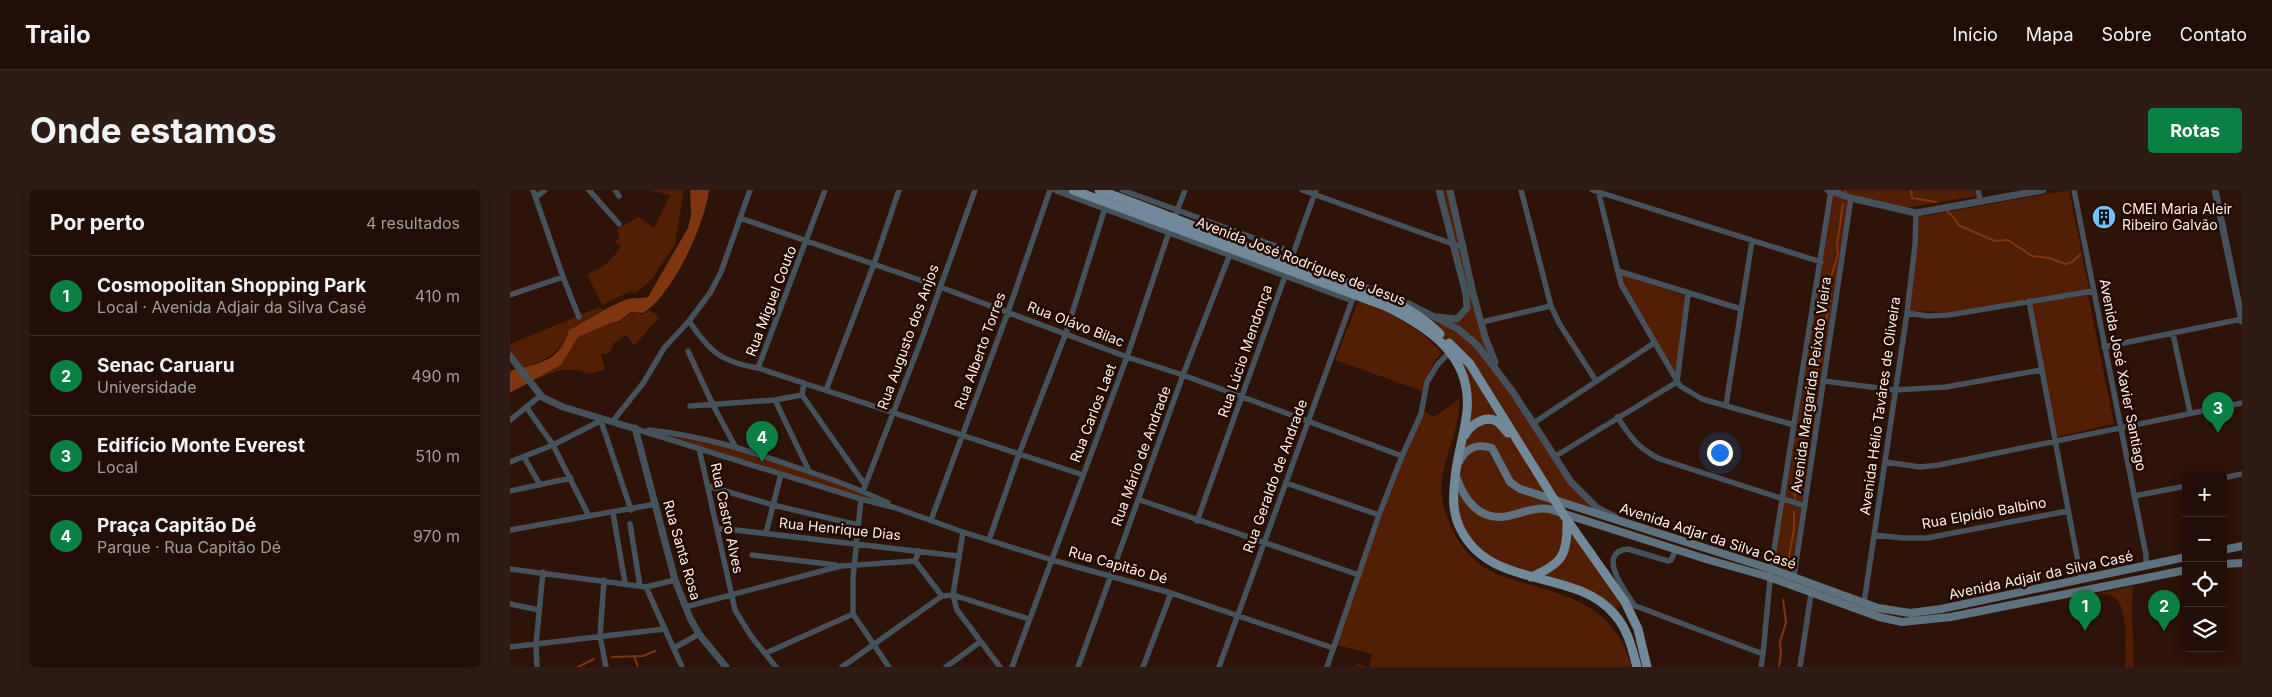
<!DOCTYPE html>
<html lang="pt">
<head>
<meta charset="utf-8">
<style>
	body { margin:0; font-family:Inter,sans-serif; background:#2e1c14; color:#f1f3f6 }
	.controls { position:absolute; right:15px; bottom:15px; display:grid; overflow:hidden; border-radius:5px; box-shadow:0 2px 12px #0003 }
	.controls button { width:45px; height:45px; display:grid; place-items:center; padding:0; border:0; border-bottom:1px solid #3f2e28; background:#220e06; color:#f1f3f6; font:25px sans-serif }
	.you { position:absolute; left:1209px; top:262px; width:18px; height:18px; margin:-12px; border:4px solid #fff; border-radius:50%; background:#1a73e8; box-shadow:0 0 0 8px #1a73e833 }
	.badge { display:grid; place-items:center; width:32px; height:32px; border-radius:50%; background:#0b8043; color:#fff; font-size:16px; font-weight:700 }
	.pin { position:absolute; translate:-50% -41px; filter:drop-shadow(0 1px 2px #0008) }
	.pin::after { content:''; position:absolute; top:26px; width:18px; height:15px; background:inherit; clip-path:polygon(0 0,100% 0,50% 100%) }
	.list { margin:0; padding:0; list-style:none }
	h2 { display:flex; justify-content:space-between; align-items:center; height:65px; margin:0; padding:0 20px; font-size:21px }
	h2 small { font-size:16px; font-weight:400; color:#a29c9b }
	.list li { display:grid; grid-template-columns:32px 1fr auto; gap:15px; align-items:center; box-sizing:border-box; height:80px; padding:0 20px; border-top:1px solid #3f2e28 }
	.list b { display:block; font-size:19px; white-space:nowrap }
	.list p { margin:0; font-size:16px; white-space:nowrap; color:#a29c9b }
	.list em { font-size:16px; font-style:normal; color:#a29c9b }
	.icon { flex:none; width:28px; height:28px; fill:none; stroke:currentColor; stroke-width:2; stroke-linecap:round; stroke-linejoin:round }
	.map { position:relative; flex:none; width:1732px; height:477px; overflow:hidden; border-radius:5px }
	header { display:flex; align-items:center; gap:30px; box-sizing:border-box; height:70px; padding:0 25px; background:#220e06; border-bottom:1px solid #3f2e28 }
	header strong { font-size:24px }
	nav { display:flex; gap:28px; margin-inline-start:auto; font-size:18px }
	.intro { display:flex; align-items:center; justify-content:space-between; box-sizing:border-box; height:120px; padding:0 30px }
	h1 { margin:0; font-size:35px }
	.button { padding:12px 22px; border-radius:5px; background:#0b8043; color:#fff; font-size:18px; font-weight:700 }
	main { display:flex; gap:30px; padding:0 30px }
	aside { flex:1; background:#220e06; border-radius:5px; box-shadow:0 2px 12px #0003 }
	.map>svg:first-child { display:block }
	.green { fill:#531f04 }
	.water { fill:#7f3610 }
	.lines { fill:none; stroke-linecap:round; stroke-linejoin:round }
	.stream { stroke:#7f3610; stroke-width:2 }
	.minor { stroke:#46525b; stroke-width:5.5 }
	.tertiary { stroke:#46525b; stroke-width:7 }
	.secondary { stroke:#5e717f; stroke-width:8 }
	.primary { stroke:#70899b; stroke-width:9 }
	.labels { text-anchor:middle; stroke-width:5; stroke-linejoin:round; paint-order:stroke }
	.poi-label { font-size:14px; fill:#fdeee7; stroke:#220a02; text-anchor:start }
	.street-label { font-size:14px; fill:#fdeee7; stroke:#220a02 }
</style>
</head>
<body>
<header>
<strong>Trailo</strong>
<nav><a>Início</a><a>Mapa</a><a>Sobre</a><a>Contato</a></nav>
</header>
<div class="intro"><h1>Onde estamos</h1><a class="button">Rotas</a></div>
<main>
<aside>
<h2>Por perto<small>4 resultados</small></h2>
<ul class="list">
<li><span class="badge">1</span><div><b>Cosmopolitan Shopping Park</b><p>Local · Avenida Adjair da Silva Casé</p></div><em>410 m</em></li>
<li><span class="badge">2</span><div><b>Senac Caruaru</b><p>Universidade</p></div><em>490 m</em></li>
<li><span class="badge">3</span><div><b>Edifício Monte Everest</b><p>Local</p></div><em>510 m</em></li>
<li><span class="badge">4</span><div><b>Praça Capitão Dé</b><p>Parque · Rua Capitão Dé</p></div><em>970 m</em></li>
</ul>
</aside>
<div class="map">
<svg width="1732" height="477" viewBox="0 0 1732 477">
	<rect width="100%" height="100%" fill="#2d1308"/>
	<path class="green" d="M140 0H174L165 54 142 89 126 103 119 102 92 115 77 84C94 78 101 71 111 56L105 51 109 49 107 39 129 27 144 38 160 5Z
		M929 0H940L980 161 992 185 1045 269 1087 318 1044 309 1115 412 1103 423 1074 402 1021 388 969 363 944 322 956 229 954 187 899 114C915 123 930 128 948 125L956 114Z
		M1324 0H1464L1466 6 1395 18Z
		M1559 0 1579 99 1440 122 1400 121 1409 27Z
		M1323 5 1339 10 1292 312 1275 308Z
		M1111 84 1175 106 1166 187 1113 94Z
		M1578 105 1604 234 1547 247 1521 113Z
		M853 111C882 124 911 138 932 163L924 171 912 201 825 170 848 112Z
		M87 118 94 119 59 140C52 162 34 172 13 177L0 161V154Z
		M140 120 149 127 124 156 116 145 104 153 100 163 91 164 95 180 79 184 68 180H51L26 189 51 175 68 147 98 134 109 132 121 123 133 124Z
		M949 209C951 244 925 279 933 314 939 336 949 357 967 372 979 383 1000 389 1015 393 1068 409 1105 419 1122 477H845L846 474 859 477 862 464 827 455C854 376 880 297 914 221L924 227Z
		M145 242 227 259 302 284 382 316Z
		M1274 313 1292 318 1282 383 1263 377Z
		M1623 396 1622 419 1624 477H1615C1615 460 1619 421 1606 409 1601 404 1594 404 1587 404Z"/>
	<path class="water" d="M180 0H199C195 34 163 105 133 123L121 122 109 131 98 134 68 147 51 175 0 203V182L3 180C31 173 50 171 59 140 78 130 95 118 115 110 123 107 131 109 138 107L178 38 181 25Z"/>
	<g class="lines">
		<path class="stream" d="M1401 0 1402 8 1426 12
			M1335 2V0
			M1436 20 1446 30 1448 35 1485 51 1498 50 1522 66 1540 68 1555 74 1562 72 1570 65
			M1285 308 1284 296 1292 267 1294 242 1300 229 1302 207 1311 162 1321 102V88L1328 64 1327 55 1333 14
			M1277 377 1284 339V322
			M124 466 128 477
			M102 467 133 466 145 461
			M68 477 84 469
			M1269 477 1271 463 1270 452 1276 432 1273 410"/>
		<path class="minor" d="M23 0 53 87 69 127
			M79 0 109 34
			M105 0 109 6
			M612 0 774 59
			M792 0 954 58
			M1011 0 1041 116 1049 133 1086 191
			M1082 0 1311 72
			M1088 0 1111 94 1170 196 1192 209 1284 235
			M1468 0 1470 10
			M1564 0 1636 365V375
			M26 7 35 0
			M230 28 430 97 617 167 673 185 892 266
			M663 31 675 0
			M1108 81 1231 119
			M0 105 53 87
			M1519 111 1571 388
			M1397 123 1418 126 1439 125 1583 101
			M179 131C200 162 211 172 248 178L573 285
			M972 132 1041 116
			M1663 144 1680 222
			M1594 157 1732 129
			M178 161 203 215 225 256
			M248 178 315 0
			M1314 191 1384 200 1436 197 1531 180
			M294 193 292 205 355 295
			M316 200 364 74 389 0
			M265 210 299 281
			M1216 215 1242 51
			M180 216 265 210 292 205
			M17 218 43 255 79 326
			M1107 227C1122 248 1126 257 1150 269L1295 316
			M0 230 30 206
			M91 231 121 320
			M103 231 134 192 154 158 179 131 200 103 211 82 240 0
			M1022 234 1144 153
			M126 239 351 309 386 318 453 342 542 370 661 403 823 458
			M139 240C193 246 238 260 288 278 319 288 349 299 378 313
			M189 258 225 420 241 446 266 477
			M14 267 30 295
			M1044 267 1167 192 1178 104
			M0 272 43 255 94 229
			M1375 272 1410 277 1429 275 1732 213
			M1713 288 1732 284
			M776 293 869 325
			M198 296 263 315 348 335
			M0 301 61 288
			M353 301 414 143 465 0
			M1624 306 1676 296
			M351 309 343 388V424L379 477
			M630 310 849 385
			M103 323 115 393
			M421 330 498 122 540 0
			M687 331 806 0
			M120 334 130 396
			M208 338 448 366
			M0 340 146 314
			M453 342 443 405 447 420 490 477
			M256 343 271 284
			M1364 345 1393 348H1417L1558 321
			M479 350 509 264 556 143 595 18
			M409 361 405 371 432 406
			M242 365 326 375
			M0 379 136 397 165 390
			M1284 386 1341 8
			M94 390 90 446 96 477
			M136 397 172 477
			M1115 412 1253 464 1251 477
			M1354 413 1397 123 1405 55 1406 23
			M0 414 29 420
			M1125 416C1116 403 1085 362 1118 359L1158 371 1161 370 1166 359
			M175 417 331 376 405 371
			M0 457 155 439
			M164 458 189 444
			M256 463 343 424
			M1253 464 1261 379 1321 1
			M27 477 26 454 33 382
			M332 477 432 406 443 405 519 429
			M436 477 470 452
			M502 477 617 167 660 39
			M568 477 673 185 720 64
			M633 477 661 403
			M709 477 843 108
			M817 477 869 325 892 266 911 224 917 192 928 174 940 162
			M1290 477 1301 404"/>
		<path class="tertiary" d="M546 0 842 110
			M940 0 963 103 975 147 985 172
			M1318 0 1341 8 1406 23 1533 0
			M1705 0 1732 131
			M888 111 899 114 948 139 967 155 1003 202 1061 292 1087 318 1105 327
			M927 127 947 129 957 118 956 104 929 0
			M0 166 32 207 53 217 126 239
			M125 238 165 390 180 428 189 444 216 477"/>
		<path class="secondary" d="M949 272C956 258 966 253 982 258L1000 292 1010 299 1261 379 1368 418 1400 423 1431 419 1676 367
			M946 286C954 310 970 332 998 326 1013 323 1023 317 1039 319L1199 370 1256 386 1369 427 1392 432 1441 427 1676 380
			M1713 360 1732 356
			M1713 374 1732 373"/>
		<path class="primary" d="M563 0 875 116C918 137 962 165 957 221 955 243 947 265 945 288 943 306 942 323 951 340 982 401 1065 377 1105 425 1118 440 1122 458 1127 477
			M589 0C652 23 714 48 777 72 829 92 890 103 930 144
			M939 153 960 174 1055 327 1115 412 1128 439 1137 477
			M955 245C960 235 975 225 986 231 991 234 994 239 998 243
			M1021 387C1052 374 1058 365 1057 331"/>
	</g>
	<defs>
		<g id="building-disc" transform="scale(1.25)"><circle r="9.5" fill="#73c1f6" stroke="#220a02"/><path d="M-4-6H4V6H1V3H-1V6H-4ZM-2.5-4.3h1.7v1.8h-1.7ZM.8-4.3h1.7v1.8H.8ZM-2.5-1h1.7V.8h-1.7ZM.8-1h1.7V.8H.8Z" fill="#111"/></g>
	</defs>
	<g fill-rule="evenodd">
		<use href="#building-disc" x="1594" y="27"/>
	</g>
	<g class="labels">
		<g class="poi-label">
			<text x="1612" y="24">CMEI Maria Aleir<tspan x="1612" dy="16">Ribeiro Galvão</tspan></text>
		</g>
		<g class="street-label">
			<text transform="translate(791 71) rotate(21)" y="5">Avenida José Rodrigues de Jesus</text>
			<text transform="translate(261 111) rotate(-69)" y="5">Rua Miguel Couto</text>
			<text transform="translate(566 134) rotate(21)" y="5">Rua Olávo Bilac</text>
			<text transform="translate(398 147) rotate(-70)" y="5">Rua Augusto dos Anjos</text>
			<text transform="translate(470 161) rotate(-70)" y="5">Rua Alberto Torres</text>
			<text transform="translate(735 161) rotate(-71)" y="5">Rua Lúcio Mendonça</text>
			<text transform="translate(1613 185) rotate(79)" y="5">Avenida José Xavier Santiago</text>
			<text transform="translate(1301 195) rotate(-82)" y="5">Avenida Margarida Peixoto Vieira</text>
			<text transform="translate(1370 216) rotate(-82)" y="5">Avenida Hélio Taváres de Oliveira</text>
			<text transform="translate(583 223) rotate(-69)" y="5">Rua Carlos Laet</text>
			<text transform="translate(631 266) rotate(-70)" y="5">Rua Mário de Andrade</text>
			<text transform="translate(765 286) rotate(-70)" y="5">Rua Geraldo de Andrade</text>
			<text transform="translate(1474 323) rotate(-10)" y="5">Rua Elpídio Balbino</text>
			<text transform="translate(217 328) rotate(78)" y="5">Rua Castro Alves</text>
			<text transform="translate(330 339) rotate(6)" y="5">Rua Henrique Dias</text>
			<text transform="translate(1198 346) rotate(18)" y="5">Avenida Adjar da Silva Casé</text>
			<text transform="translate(172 360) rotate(74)" y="5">Rua Santa Rosa</text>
			<text transform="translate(608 375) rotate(16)" y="5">Rua Capitão Dé</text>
			<text transform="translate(1531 385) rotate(-12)" y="5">Avenida Adjair da Silva Casé</text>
		</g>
	</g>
</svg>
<div class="controls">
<button>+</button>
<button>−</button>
<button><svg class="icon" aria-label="locate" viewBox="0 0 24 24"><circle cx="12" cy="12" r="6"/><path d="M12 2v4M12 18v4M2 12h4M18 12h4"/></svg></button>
<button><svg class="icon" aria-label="layers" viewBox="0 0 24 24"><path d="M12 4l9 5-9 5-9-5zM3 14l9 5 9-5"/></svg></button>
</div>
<div class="you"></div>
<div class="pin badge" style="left:1575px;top:441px">1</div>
<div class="pin badge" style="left:1654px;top:441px">2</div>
<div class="pin badge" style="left:1708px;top:243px">3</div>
<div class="pin badge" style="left:252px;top:272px">4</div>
</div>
</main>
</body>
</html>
